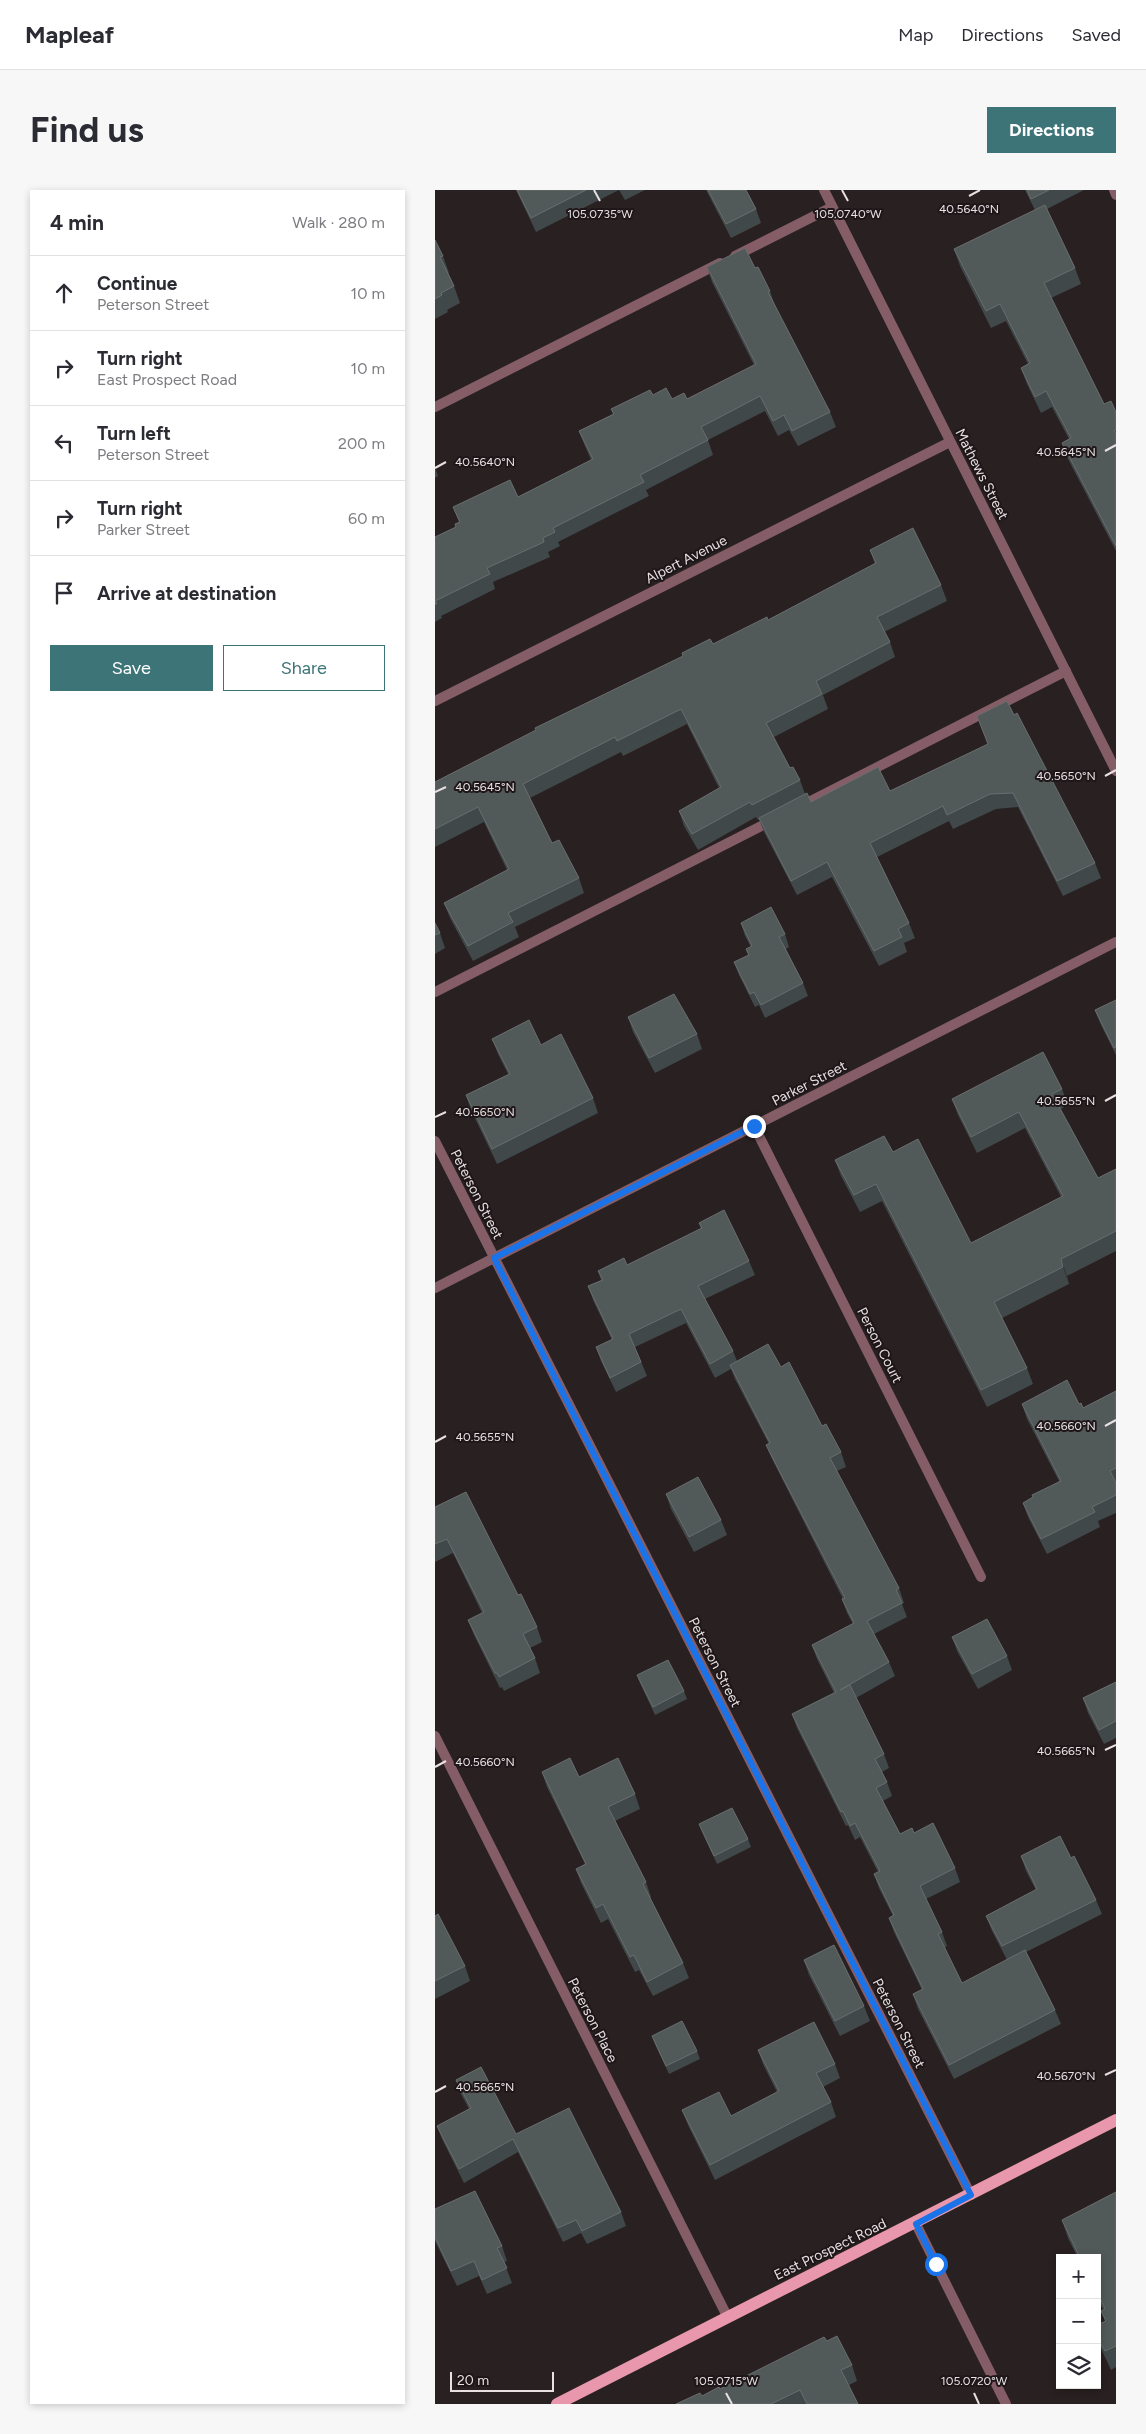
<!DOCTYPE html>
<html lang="en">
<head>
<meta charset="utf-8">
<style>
	body { margin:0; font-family:Figtree,sans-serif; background:#f7f7f7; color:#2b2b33 }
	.controls { position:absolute; right:15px; bottom:15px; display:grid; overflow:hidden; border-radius:0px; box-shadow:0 2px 8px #0003 }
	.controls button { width:45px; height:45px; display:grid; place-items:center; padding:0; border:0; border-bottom:1px solid #e1e1e2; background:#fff; color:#2b2b33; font:25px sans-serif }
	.scale { position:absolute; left:15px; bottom:12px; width:104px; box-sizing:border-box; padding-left:5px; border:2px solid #e7e1e3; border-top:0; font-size:14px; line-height:18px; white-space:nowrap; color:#e7e1e3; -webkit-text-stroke:4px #1e1618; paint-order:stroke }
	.stop { position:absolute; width:15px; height:15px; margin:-11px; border:4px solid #1a73e8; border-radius:50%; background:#fff }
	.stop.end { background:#1a73e8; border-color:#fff; box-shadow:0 1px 5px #0008 }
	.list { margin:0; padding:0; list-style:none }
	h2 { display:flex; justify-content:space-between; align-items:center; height:65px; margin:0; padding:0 20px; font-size:21px }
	h2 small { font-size:16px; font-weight:400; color:#7c7c81 }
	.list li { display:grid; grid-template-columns:32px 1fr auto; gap:15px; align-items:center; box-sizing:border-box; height:75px; padding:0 20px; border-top:1px solid #e1e1e2 }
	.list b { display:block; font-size:19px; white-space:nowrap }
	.list p { margin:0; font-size:16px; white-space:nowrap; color:#7c7c81 }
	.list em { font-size:16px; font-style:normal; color:#7c7c81 }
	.actions { display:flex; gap:10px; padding:15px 20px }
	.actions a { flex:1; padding:11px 0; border:1px solid #3d7478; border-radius:0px; text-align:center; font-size:18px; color:#3d7478 }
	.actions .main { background:#3d7478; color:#fff }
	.icon { flex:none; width:28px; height:28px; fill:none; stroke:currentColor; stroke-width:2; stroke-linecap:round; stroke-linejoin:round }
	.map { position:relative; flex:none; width:681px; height:2214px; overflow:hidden; border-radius:0px }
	header { display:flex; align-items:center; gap:30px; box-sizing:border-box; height:70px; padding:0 25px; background:#fff; border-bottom:1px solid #e1e1e2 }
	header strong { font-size:24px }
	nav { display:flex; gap:28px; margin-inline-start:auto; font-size:18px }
	.intro { display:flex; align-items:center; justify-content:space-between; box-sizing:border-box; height:120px; padding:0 30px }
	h1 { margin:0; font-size:35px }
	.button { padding:12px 22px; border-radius:0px; background:#3d7478; color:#fff; font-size:18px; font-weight:700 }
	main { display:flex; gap:30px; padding:0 30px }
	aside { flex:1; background:#fff; border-radius:0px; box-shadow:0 2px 8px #0003 }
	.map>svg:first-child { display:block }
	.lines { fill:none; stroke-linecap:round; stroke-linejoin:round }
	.lane { stroke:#855d67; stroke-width:10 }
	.street { stroke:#855d67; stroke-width:10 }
	.primary { stroke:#e997ac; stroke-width:12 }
	.wall { fill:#404849 }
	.shaded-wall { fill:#2f3132 }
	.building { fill:#525959; stroke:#696e6f }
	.route { stroke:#1a73e8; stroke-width:6 }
	.ticks { fill:none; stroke:#e7e1e3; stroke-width:2 }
	.labels { text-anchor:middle; stroke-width:4; stroke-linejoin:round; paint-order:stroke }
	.street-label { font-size:14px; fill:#e7e1e3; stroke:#1e1618 }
	.ticks-label { font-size:12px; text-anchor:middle; fill:#e7e1e3; stroke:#1e1618; stroke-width:4; stroke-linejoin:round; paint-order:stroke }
</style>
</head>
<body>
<header>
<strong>Mapleaf</strong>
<nav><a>Map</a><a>Directions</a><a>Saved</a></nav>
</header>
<div class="intro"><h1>Find us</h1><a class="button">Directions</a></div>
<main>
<aside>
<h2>4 min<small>Walk · 280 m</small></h2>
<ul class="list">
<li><svg class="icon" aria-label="ahead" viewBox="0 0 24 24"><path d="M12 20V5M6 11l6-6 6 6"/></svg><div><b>Continue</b><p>Peterson Street</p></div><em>10 m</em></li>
<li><svg class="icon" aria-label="right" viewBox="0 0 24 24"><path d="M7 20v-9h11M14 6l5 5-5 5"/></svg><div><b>Turn right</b><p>East Prospect Road</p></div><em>10 m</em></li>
<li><svg class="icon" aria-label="left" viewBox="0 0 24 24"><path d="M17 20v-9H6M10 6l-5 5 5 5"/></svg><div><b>Turn left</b><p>Peterson Street</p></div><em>200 m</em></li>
<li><svg class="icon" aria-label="right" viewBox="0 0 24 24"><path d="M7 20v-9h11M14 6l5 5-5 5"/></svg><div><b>Turn right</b><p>Parker Street</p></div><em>60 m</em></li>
<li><svg class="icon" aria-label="arrive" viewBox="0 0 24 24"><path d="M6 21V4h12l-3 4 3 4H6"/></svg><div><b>Arrive at destination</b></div></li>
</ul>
<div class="actions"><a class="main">Save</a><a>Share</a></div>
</aside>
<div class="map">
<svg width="681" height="2214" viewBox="0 0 681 2214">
	<rect width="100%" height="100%" fill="#282021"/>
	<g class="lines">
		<path class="lane" d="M679 0 681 5
			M300 66 397 17
			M0 217 285 73
			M364 617 631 481
			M0 802 338 630"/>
		<path class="street" d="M389 0 681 581
			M0 511 515 252
			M319 936 546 1387
			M0 951 536 2005
			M0 1098 681 752
			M0 1546 292 2126
			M481 2034 571 2214"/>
		<path class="primary" d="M122 2214 681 1930"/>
	</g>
	<path class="wall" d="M81 0H184L101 42Z
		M184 0H210L190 10Z
		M271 0H311L321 19 326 33 296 48Z
		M590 0H649L612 19 640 78 646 94 616 108 669 214 681 222V361L633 269 627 253 634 249 617 217 606 223 592 194 586 178 593 174 571 131 556 138 525 76 519 59 600 20Z
		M0 50 8 66 14 83H13L19 96 25 113 12 120 13 122 0 129Z
		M272 77 320 78 335 101 340 116 395 222 401 237 363 256 354 240 343 246 330 221 273 250 278 265 211 300 214 306 123 352 125 356 113 362 115 367 58 392 60 399 6 426 7 428 0 432V347L21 337 24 332 18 317 83 307 156 270 150 256 144 241 178 224 176 219 218 205 237 209H252L319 175 277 92Z
		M0 277 3 286 0 288Z
		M435 360 506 395 512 411 449 442 455 452 460 467 388 505 393 519 339 547 355 578 365 590 370 604 376 612 455 601 553 554 542 526 579 525 660 673 666 688 628 706 583 617 561 619 518 639 514 631 442 667 474 733 480 748 469 753 472 762 444 776 397 687 362 705 329 642 324 629 323 630 321 627 263 660 249 636 244 621 284 598 252 534 188 566 186 562 95 608 117 653 144 688 149 703 80 737 84 747 38 771 15 728 9 713 72 680 49 632 0 657V592L278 454 333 430 440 374Z
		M0 733 5 743 10 758 0 764Z
		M306 733 350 744 354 757 351 759 368 793 373 806 330 828 324 815 320 817 304 785 299 772 313 765 311 759 316 757 310 746Z
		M681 810V865L666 835 660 820Z
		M193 827 262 844 267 859 220 883 198 842Z
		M57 849 158 908 163 923 62 974 36 920 31 905 73 884 63 864Z
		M627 899 633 915 626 919 663 988 681 979V1061L632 1086 634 1094 567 1128 592 1178 598 1194 552 1217 447 1011 425 1022 406 986 400 970 458 962 536 1053 626 1007 590 938 542 963 523 925 517 909Z
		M264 1033 314 1071 320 1085 270 1109 298 1161 302 1171 346 1177 406 1262 411 1277 402 1281 464 1398 469 1413 467 1414 472 1427 439 1444 454 1472 460 1486 421 1508 449 1564 454 1578 447 1582 452 1592 457 1606 448 1611 465 1644 479 1643 520 1678 525 1692 491 1709 507 1742 512 1756 509 1758 527 1793 572 1770 557 1741 551 1726 601 1700 591 1681 586 1666 636 1668 661 1710 667 1724 591 1762 620 1820 626 1834 519 1889 483 1819 478 1804 487 1800 459 1742 454 1728 458 1726 444 1698 439 1684 443 1682 425 1647 420 1650 413 1635 411 1636 362 1538 357 1524 399 1503 382 1469 377 1455 418 1434 412 1423 407 1409H408L337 1269 331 1255 334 1254 300 1189 296 1179 280 1188 251 1133 200 1157 212 1186 181 1202 166 1171 161 1157 177 1150 158 1110 153 1096 166 1090 163 1081 192 1075 266 1039Z
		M681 1201V1323L663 1331 665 1337 612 1364 593 1327 588 1313 624 1291 592 1229 587 1214H644L648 1218Z
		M231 1304 286 1330 292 1345 259 1362 236 1319Z
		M0 1317 83 1405 102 1437 107 1452 95 1458 100 1468 105 1483 69 1501 67 1497 65 1498 39 1445 33 1430 47 1423 18 1363 0 1372Z
		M517 1447 572 1466 577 1480 543 1499 522 1461Z
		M202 1485 249 1501 252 1509 220 1525 205 1493Z
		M681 1492V1548L669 1554 653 1523 648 1508Z
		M107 1582 144 1587 200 1604 205 1619 180 1631 211 1692 216 1707 215 1708 248 1773 254 1788 218 1806 204 1780 200 1782 173 1729 166 1733 146 1693 141 1679 150 1674 112 1597Z
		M264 1634 313 1649 316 1657 282 1674 267 1642Z
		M0 1726 30 1776 35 1791 0 1809Z
		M369 1770 429 1816 435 1831 405 1846 374 1785Z
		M217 1846 262 1861 265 1869 234 1884 220 1854Z
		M323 1860 400 1874 405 1888 388 1897 396 1912 401 1927 280 1990 253 1935 247 1920 296 1926 342 1902 328 1874Z
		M21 1890 81 1944 186 2022 191 2036 152 2054 146 2043 128 2052 83 1962 29 1993 7 1949 2 1936 34 1919 26 1904Z
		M681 2002V2177L676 2180 662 2150V2135L670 2131 666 2121 668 2120 662 2107V2068H643L633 2048 627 2030Z
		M0 2019 67 2056 72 2071 69 2072 77 2093 52 2104 44 2086 22 2096 0 2051Z
		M392 2151 417 2175 422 2191 414 2195 423 2214H241L267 2206 285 2199Z"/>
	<path class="shaded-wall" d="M626 1069 632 1086 634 1094 628 1077Z"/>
	<path class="building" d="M82 0H151L96 28Z
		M273 0H311L321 19 291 34Z
		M592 0H614L596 9Z
		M610 15 640 78 609 93 669 214 676 211 681 222V240L679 241 681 244V356L627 253 636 248 611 201 600 207 586 178 595 173 565 114 551 121 519 59Z
		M0 50 8 66 5 67 19 96 6 103 7 105 0 109Z
		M310 58 320 78 323 77 335 101 333 102 395 222 357 241 349 225 338 231 325 206 266 237 273 250 205 285 209 292 118 338 120 342 108 348 109 352 52 378 55 384 0 411 2 414H0V347L21 337 20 334 25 332 18 317 75 290 83 307 158 269 144 241 179 224 176 219 215 200 218 205 231 198 237 209 249 203 252 209 321 174 272 77Z
		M478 338 506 395 442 427 455 452 381 491 387 504 331 533 355 578 358 577 365 590 317 615 315 612 257 644 244 621 286 597 246 519 182 551 180 547 88 594 117 653 124 650 144 688 73 723 78 732 33 756 9 713 74 679 43 617 0 639V592L101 540 100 538 248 466 247 463 275 449 278 454 332 427 333 430 441 373 435 360Z
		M572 511 579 525 582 523 660 673 622 691 578 603 555 604 512 625 508 616 435 653 474 733 463 739 467 747 439 761 392 672 356 691 324 628 372 603 376 612 443 577 455 601 553 554 542 526Z
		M336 717 350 744 344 747 368 793 326 815 319 802 315 804 299 772 314 765 311 759 317 756 306 733Z
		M0 733 5 743 0 745Z
		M239 804 262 844 214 868 193 827Z
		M681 810V857L679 858 660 820Z
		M94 830 106 855 126 844 158 908 57 959 31 905 75 884 57 849Z
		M608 862 627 899 617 904 663 988 681 979V1041L626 1069 628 1077 559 1112 592 1178 546 1200 441 994 419 1005 400 970 449 946 458 962 483 949 536 1053 628 1006 584 922 536 947 517 909Z
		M289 1020 314 1071 263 1096 298 1161 275 1174 246 1119 194 1144 206 1172 175 1188 161 1157 178 1149 153 1096 168 1090 163 1081 189 1068 192 1075 267 1038 264 1033Z
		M333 1154 346 1177 354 1172 387 1236 391 1234 406 1262 395 1268 464 1398 461 1400 467 1413 432 1431 454 1472 405 1500 415 1495 449 1564 440 1569 452 1592 441 1598 465 1644 477 1638 479 1643 498 1633 520 1678 485 1696 507 1742 503 1744 527 1793 590 1760 620 1820 514 1875 478 1804 488 1799 454 1728 459 1725 439 1684 445 1681 420 1633 415 1636 408 1621 406 1622 357 1524 401 1502 377 1455 419 1433 407 1409 410 1408 331 1255 335 1253 295 1175Z
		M632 1190 644 1214 646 1213 648 1218 681 1201V1278L675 1281 681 1293V1305L657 1317 660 1322 606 1349 588 1313 598 1307 597 1305 626 1291 587 1214Z
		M263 1287 286 1330 254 1347 231 1304Z
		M31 1302 83 1405 86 1404 102 1437 88 1444 100 1468 64 1487 62 1483H60L33 1430 49 1422 12 1349 0 1354V1317Z
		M552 1429 572 1466 537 1484 517 1447Z
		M233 1470 249 1501 218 1517 202 1485Z
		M681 1492V1531L664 1540 648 1508Z
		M135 1568 144 1587 183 1568 200 1604 173 1617 211 1692 208 1694 248 1773 212 1792 199 1765 195 1767 168 1714 161 1718 141 1679 151 1674 107 1582Z
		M297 1618 313 1649 279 1666 264 1634Z
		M625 1646 636 1668 639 1666 661 1710 567 1756 551 1726 602 1699 586 1666Z
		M3 1724 30 1776 0 1791V1726Z
		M399 1755 429 1816 400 1831 369 1770Z
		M247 1831 262 1861 231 1876 217 1846Z
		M379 1832 400 1874 381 1883 396 1912 275 1975 247 1920 284 1902 296 1926 344 1901 323 1860Z
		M46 1877 81 1944 134 1918 186 2022 147 2041 141 2030 123 2038 78 1949 24 1979 2 1936 36 1918 21 1890Z
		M40 2001 67 2056 62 2058 72 2078 47 2090 39 2071 16 2081 0 2047V2019Z
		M681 2002V2156L670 2161 662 2147V2135L671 2131 666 2121 670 2119 662 2102V2068H645L627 2030Z
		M402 2146 417 2175 406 2180 423 2214H372L365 2200 336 2214H241L265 2203 267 2206 284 2197 285 2199 389 2147 392 2151Z"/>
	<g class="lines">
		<path class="route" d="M319 936 59 1068 536 2005 481 2034 501 2074"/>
	</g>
	<path class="ticks" d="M159 0 165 11M407 0 413 11M534 6 545 0M670 261 681 255M0 278 11 272M670 586 681 580M0 602 11 597M670 911 681 905M0 927 11 922M670 1236 681 1230M0 1252 11 1246M670 1560 681 1555M0 1577 11 1571M670 1885 681 1880M0 1902 11 1896M291 2203 297 2214M539 2203 544 2214"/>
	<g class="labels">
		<g class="street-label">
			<text transform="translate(547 284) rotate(63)" y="5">Mathews Street</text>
			<text transform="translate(251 369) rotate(-27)" y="5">Alpert Avenue</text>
			<text transform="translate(374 893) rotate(-27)" y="5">Parker Street</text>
			<text transform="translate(42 1004) rotate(63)" y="5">Peterson Street</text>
			<text transform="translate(445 1155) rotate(63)" y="5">Person Court</text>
			<text transform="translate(280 1472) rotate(63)" y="5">Peterson Street</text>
			<text transform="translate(158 1830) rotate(63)" y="5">Peterson Place</text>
			<text transform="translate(464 1833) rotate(63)" y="5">Peterson Street</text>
			<text transform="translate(395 2059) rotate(-26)" y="5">East Prospect Road</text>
		</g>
	</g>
	<g class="ticks-label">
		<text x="534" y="23">40.5640°N</text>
		<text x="165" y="28">105.0735°W</text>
		<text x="413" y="28">105.0740°W</text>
		<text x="631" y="266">40.5645°N</text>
		<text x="50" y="276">40.5640°N</text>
		<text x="631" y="590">40.5650°N</text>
		<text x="50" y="601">40.5645°N</text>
		<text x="631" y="915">40.5655°N</text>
		<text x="50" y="926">40.5650°N</text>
		<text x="631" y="1240">40.5660°N</text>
		<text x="50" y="1251">40.5655°N</text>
		<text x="631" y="1565">40.5665°N</text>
		<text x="50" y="1576">40.5660°N</text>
		<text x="631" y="1890">40.5670°N</text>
		<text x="50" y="1901">40.5665°N</text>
		<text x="291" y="2195">105.0715°W</text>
		<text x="539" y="2195">105.0720°W</text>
	</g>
</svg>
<div class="controls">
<button>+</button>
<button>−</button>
<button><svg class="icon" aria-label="layers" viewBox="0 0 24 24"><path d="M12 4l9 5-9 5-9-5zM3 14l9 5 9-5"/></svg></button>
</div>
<div class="scale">20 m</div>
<div class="stop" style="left:501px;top:2074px"></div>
<div class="stop end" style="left:319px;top:936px"></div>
</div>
</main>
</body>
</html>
